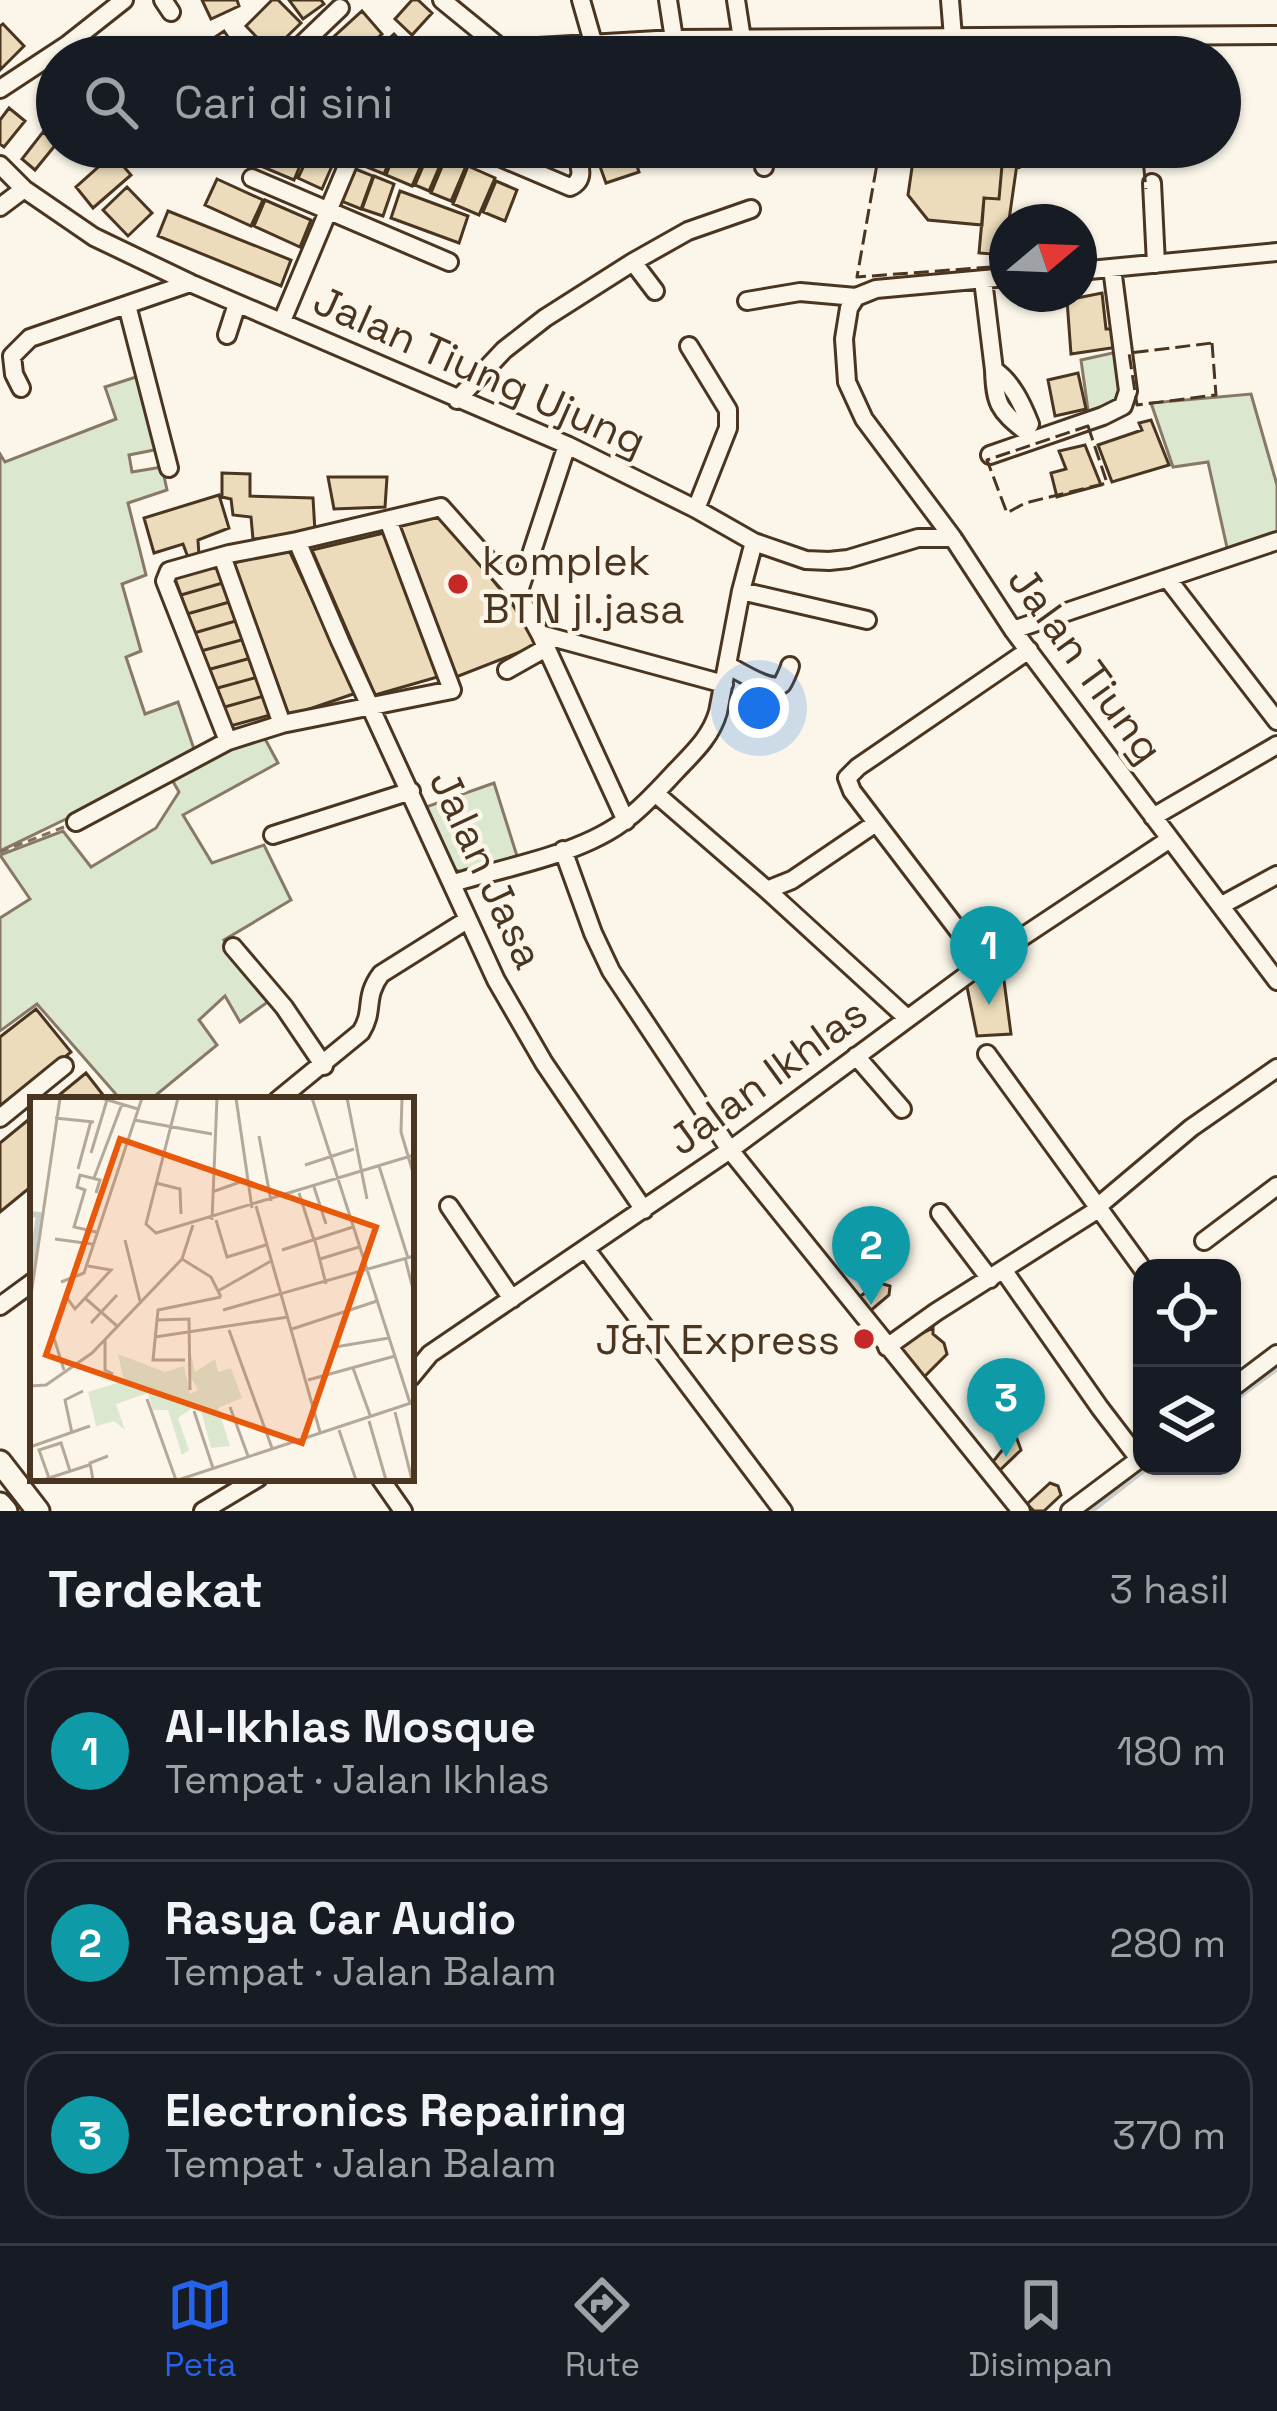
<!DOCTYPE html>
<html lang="id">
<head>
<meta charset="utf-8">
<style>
	body { margin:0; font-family:"Space Grotesk",sans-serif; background:#20242c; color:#f1f3f6 }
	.controls { position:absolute; right:36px; bottom:36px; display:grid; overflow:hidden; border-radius:24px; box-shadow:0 3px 9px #0004 }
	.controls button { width:108px; height:108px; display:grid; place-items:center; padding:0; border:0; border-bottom:3px solid #363941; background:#171b24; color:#f1f3f6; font:60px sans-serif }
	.compass { position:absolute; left:989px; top:204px; width:108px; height:108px; border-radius:50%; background:#171b24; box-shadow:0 3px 9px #0004; rotate:71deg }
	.you { position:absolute; left:759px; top:708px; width:42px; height:42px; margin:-30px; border:9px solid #fff; border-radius:50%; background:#1a73e8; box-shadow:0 0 0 18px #1a73e833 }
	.badge { display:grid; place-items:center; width:78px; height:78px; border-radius:50%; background:#2563eb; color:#fff; font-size:39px; font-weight:700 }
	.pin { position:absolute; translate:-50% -99px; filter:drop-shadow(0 3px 6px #0008) }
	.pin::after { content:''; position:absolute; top:63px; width:42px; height:36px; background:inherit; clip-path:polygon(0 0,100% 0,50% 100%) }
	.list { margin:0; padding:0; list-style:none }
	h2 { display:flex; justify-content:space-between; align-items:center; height:156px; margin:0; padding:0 48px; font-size:51px }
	h2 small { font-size:39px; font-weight:400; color:#9ea1a6 }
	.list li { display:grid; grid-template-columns:78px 1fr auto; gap:36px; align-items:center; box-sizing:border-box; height:168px; margin:0 24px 24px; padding:0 24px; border:3px solid #363941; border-radius:36px }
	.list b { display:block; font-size:45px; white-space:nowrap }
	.list p { margin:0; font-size:39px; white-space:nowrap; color:#9ea1a6 }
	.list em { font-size:39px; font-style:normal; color:#9ea1a6 }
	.icon { flex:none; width:66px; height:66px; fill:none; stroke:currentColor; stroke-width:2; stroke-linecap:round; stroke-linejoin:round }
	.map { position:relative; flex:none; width:1277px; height:1511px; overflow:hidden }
	.search { position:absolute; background:#171b24; box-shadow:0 3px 9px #0004; left:36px; right:36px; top:36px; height:132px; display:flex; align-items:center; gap:30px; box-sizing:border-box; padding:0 42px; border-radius:66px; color:#9ea1a6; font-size:45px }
	.sheet { height:732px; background:#171b24 }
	nav { display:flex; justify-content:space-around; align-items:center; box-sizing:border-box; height:168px; border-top:3px solid #363941; background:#171b24; font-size:33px; color:#9ea1a6 }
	nav a { display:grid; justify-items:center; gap:6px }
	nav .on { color:#2563eb }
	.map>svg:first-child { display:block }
	.green { fill:#dce7d0; stroke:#887966; stroke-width:3 }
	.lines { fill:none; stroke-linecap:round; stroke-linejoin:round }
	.stream { stroke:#c9cecd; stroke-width:4.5 }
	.building { fill:#ecdcbc; stroke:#4a3520; stroke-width:3 }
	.minor-casing { stroke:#4a3520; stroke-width:22 }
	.major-casing { stroke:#4a3520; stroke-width:27 }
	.path { stroke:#7f6f5c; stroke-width:3; stroke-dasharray:9 6; stroke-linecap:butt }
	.minor { stroke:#fbf6e9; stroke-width:16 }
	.major { stroke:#fbf6e9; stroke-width:21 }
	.fence { stroke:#4a3520; stroke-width:3; stroke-dasharray:15 6; stroke-linecap:butt }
	.poi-dot { fill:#c62828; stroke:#fbf6e9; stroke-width:4.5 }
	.labels { text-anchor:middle; stroke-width:9; stroke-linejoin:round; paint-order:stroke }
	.street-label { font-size:42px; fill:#4a3520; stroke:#fbf6e9 }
	.poi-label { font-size:42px; fill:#4a3520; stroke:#fbf6e9; text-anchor:start }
	.inset-river { fill:none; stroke:#c9cecd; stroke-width:6 }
	.inset-road { fill:none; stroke:#b4a999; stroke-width:3 }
	.view { fill:#e8590c; fill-opacity:0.15; stroke:#e8590c; stroke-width:6 }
	.inset-edge { fill:none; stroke:#4a3520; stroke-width:6 }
</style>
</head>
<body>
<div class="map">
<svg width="1277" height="1511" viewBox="0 0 1277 1511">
	<rect width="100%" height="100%" fill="#fbf6e9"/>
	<path class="green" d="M1117 352 1124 393 1117 403 1089 417 1081 360Z
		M139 376 159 449 129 455 132 472 162 467 167 490 128 503 146 575 122 584 141 651 126 657 145 714 178 702 194 749 68 818 0 851V454L5 462 116 419 105 387Z
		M1251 394 1277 485V533L1228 552 1208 462 1173 467 1151 403Z
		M264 737 278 763 183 815 212 863 264 845 291 900 224 940 269 1001 240 1022 225 996 199 1020 217 1045 150 1100H121L37 1004 0 1031V918L30 899 0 855 63 831 91 867 156 828 179 792 171 778 224 749Z
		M494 783 517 856 461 872 453 869 423 808Z"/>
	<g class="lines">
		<path class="stream" d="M1232 1402 1277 1369
			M1092 1511 1150 1466"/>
	</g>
	<path class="building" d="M202 0H237L239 6 211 19Z
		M272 0H278L301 23 271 52 246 26Z
		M289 0H321L324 4 303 19Z
		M412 0H418L432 13 412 35 395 19Z
		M362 11 382 34 356 57H319L315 54Z
		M3 24 24 46 0 70V26Z
		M224 31 242 57H205L199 48Z
		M477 33 492 53 486 57H456L452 52Z
		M394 34 415 57H383L376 50Z
		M9 108 25 121 4 147 0 144V120Z
		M43 132 57 143 35 170 22 159Z
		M271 147 307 149 294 180 263 167Z
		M364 147H395L384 174 357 163Z
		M397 147 428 149 412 186 386 175Z
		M593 147H631L639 172 606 183Z
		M915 147H997L1003 154 999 199 984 198 982 225 928 220 908 195Z
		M312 148 335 159 322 189 298 178Z
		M430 150 444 156 429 191 415 185Z
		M113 154 131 175 93 208 76 187Z
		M1003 154 1018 157 1004 255 979 253 984 198 999 199Z
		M446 157 466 166 451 201 431 193Z
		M468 166 495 178 479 215 453 204Z
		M353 168 373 176 361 209 341 201Z
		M374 176 394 184 383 216 362 209Z
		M217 179 263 200 251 226 205 205Z
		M496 181 517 190 505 221 483 212Z
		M127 187 152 213 128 236 103 210Z
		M400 191 468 216 459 243 391 218Z
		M265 200 311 220 300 247 254 226Z
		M168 211 291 260 281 286 158 236Z
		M1102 293 1106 329H1116L1118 347 1071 354 1067 300Z
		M1078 373 1086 409 1055 416 1048 380Z
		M1151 420 1169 465 1112 482 1098 445 1142 430 1139 423Z
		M1085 445 1101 485 1057 497 1051 473 1066 469 1059 451Z
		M222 473 250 474V496L313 498 315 532 253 539 251 517 233 515 231 499 222 497Z
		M328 477H387L385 507 334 509Z
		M219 495 229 528 198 540 199 556 189 560 183 544 154 553 144 518Z
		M438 511 543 643 456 677 395 525Z
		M384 533 441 676 375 695 312 550Z
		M288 548 356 693 289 716 234 563Z
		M220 563 226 582 181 595 174 576Z
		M226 582 233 601 187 614 181 595Z
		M233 601 239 620 194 633 187 614Z
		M239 620 245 639 201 651 194 633Z
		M245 639 251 658 207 670 201 651Z
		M251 658 258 677 214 689 207 670Z
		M258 677 264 696 221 708 214 689Z
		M264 696 270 715 227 727 221 708Z
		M989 968 1003 973 1011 1034 977 1036 965 977Z
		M36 1009 71 1052 0 1109V1037Z
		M86 1073 107 1100H53Z
		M33 1116V1185L0 1212V1143Z
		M880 1283 890 1286 889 1295 869 1312 859 1297Z
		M933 1328V1334L944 1343 947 1354 922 1379 895 1347Z
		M1011 1439H1017L1021 1450 999 1471 992 1463Z
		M1050 1483 1058 1486 1061 1495 1044 1511H1034L1027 1504Z"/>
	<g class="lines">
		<g class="minor-casing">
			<path id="minor" d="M163 0 171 12
				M442 0 502 49 674 39 1277 35
				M581 0 593 42
				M668 0 674 39
				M736 0 742 39
				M950 0 953 37
				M1118 36 1121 57
				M292 57 293 53 340 8
				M782 57 785 39
				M0 89 67 45 124 0
				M476 147 570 187C588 179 578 162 574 147
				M0 165 24 189 94 237 190 283 567 445 696 509 754 542 806 560 829 561 848 559 918 538H953
				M764 167 767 147
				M252 178 449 262
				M1152 183 1156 264
				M0 207 24 189
				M633 262 655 291
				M1079 271 1277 252
				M1007 277 876 289 856 297 849 308 844 339 847 382 864 419 953 538 1013 630 1277 981
				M983 280 994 370C1012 382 1022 404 1030 424L1025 431C999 410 995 404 994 370
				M747 301 800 292 856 297
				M127 305 169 468
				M282 321 355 147
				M227 335 237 304
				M689 346 728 410V428L696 509
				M21 388 14 374 12 356 30 338 190 283
				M457 400 504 350 545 318 633 262 688 231 751 209
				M990 455 1103 416 1123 406 1128 391 1112 268
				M297 541 340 641 496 980 544 1063 644 1210
				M222 556 282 724
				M1167 578 1277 721
				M741 591 867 620
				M518 594 567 445
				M1013 630 1277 541
				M540 634 724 684
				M727 665C739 671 772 693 782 684 783 683 790 668 790 666
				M507 670 546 648
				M228 741 165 581 169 571 229 554 297 541 441 507 518 594 540 634 626 821
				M655 793 767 890 907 1018
				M1153 817 1277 745
				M76 822 228 741 282 724 452 690 388 520
				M273 835 411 791
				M563 850 593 933 611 971 730 1150 1021 1511
				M453 883C506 867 584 854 628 818 645 805 660 788 675 772 693 753 711 737 718 712L741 591 754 542
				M767 890 792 880 876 823
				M1222 905 1277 875
				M233 947 284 1007 324 1066
				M983 963 852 791 847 778 858 767 1029 650
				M987 1054 1142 1268
				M856 1056 902 1109
				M278 1100 361 1032C375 1010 363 998 381 974L467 920
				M0 1118 64 1066
				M449 1206 512 1299
				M1096 1208 1191 1128 1277 1068
				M940 1213 990 1279
				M1204 1241 1277 1186
				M586 1249 783 1511
				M1004 1271 1100 1408 1139 1459
				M0 1306 33 1282
				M887 1347 936 1312 1097 1210
				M411 1377 430 1354 730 1150 983 963 1170 839
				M1232 1388 1277 1354
				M380 1478 403 1511
				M203 1511 258 1478
				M1070 1511 1142 1457"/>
		</g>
		<g class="major-casing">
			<path id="major" d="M0 1462 38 1511
				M0 1504 6 1511"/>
		</g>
		<path class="path" d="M0 852 64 827"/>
		<use href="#minor" class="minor"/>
		<use href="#major" class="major"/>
		<path class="fence" d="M1029 41H1037L1035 57
			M895 57 897 47 945 45
			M880 147 857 277 1005 266 1007 249
			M1019 169V163L1142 150 1146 189
			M1212 343 1216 395 1137 405 1129 353Z
			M1088 426 1107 483 1025 503 1007 513 987 460Z"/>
	</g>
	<g class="poi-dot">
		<circle cx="458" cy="584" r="12"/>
		<circle cx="864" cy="1339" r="12"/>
	</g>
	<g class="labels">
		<g class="street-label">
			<text transform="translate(480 370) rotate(24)" y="15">Jalan Tiung Ujung</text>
			<text transform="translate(1086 664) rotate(54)" y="15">Jalan Tiung</text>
			<text transform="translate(487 869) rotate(65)" y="15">Jalan Jasa</text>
			<text transform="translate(767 1076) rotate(-36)" y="15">Jalan Ikhlas</text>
		</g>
		<g class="poi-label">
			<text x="482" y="575">komplek<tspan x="482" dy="48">BTN jl.jasa</tspan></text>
			<text x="840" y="1354" text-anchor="end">J&amp;T Express</text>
		</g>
	</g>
	<g transform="translate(30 1097)">
		<rect width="384" height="384" fill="#fbf6e9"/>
		<path d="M161 256 165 275 185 262 188 275 201 271 212 301 188 311 200 349 181 351 169 306 148 321 159 353 152 358 138 313H123L118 296 86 307 95 333 84 324 57 332 66 329 58 295 94 284 88 257 135 275 154 269 160 297 168 293 158 275Z" fill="#dce7d0"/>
		<path class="inset-river" d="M0 117 9 118 0 180"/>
		<path class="inset-road" d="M71 1 108 12M148 1 116 127 126 136 384 58M206 1 222 111M282 1 380 306M317 1 337 102M372 1 371 35 384 79M25 21 64 25M104 23 182 37M229 39 241 104M61 56 77 3M275 68 324 52M349 69 378 161M48 72 61 24M64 81 92 7M126 86 150 92 151 117M284 90 296 127M182 95 216 83M269 96 284 143M226 109 290 335M182 123 187 1M186 123 197 160 236 148M66 135 44 130 55 93 47 90 50 78 70 83 66 96M25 142 62 147M95 143 110 204M285 144 296 187M252 153 323 130M375 161 384 196M152 162 181 180 191 200M290 162 329 150M31 185 54 176 112 1M188 194 241 164M37 201 45 212 81 173 58 169M55 201 87 229M0 205 30 1M193 213 384 159M127 223 159 222 160 293M61 226 87 198M28 230 22 235 34 273M262 232 347 204M199 233 242 351M125 240 258 220M75 243V273L83 277M305 250 359 241M155 263H123L128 213 191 200M323 271 340 318M278 283 365 259M0 289 16 288 62 256 152 162 163 128M117 302 146 383M200 310 218 359M164 314 183 371M365 315 382 383M339 324 356 383M309 333 326 383M42 336 35 303 53 294M0 350 60 329M19 381 9 353 31 346 40 374M13 383 59 368M63 383 60 366 78 359M148 383 384 305"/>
		<path class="view" d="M90 42 346 130 272 346 16 258Z"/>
		<rect width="384" height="384" class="inset-edge"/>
	</g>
</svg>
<div class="controls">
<button><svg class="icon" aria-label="locate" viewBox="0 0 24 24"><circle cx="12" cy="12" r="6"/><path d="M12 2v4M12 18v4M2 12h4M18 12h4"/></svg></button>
<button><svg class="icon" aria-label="layers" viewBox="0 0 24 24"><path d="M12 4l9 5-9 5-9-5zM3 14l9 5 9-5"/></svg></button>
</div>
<svg class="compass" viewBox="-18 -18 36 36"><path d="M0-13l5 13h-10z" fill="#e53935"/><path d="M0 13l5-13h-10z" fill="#9ea1a6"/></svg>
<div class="you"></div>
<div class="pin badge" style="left:989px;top:1005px;background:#0f9aa8">1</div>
<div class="pin badge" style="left:871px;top:1305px;background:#0f9aa8">2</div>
<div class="pin badge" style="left:1006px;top:1457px;background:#0f9aa8">3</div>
<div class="search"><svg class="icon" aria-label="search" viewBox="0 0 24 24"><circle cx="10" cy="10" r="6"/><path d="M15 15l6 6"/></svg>Cari di sini</div>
</div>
<section class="sheet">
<h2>Terdekat<small>3 hasil</small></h2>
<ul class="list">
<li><span class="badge" style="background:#0f9aa8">1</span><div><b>Al-Ikhlas Mosque</b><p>Tempat · Jalan Ikhlas</p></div><em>180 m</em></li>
<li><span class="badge" style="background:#0f9aa8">2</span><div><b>Rasya Car Audio</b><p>Tempat · Jalan Balam</p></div><em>280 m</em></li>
<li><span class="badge" style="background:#0f9aa8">3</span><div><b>Electronics Repairing</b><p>Tempat · Jalan Balam</p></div><em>370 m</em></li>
</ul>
</section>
<nav>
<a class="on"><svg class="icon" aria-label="map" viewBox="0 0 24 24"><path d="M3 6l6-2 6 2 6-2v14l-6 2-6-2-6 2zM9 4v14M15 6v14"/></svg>Peta</a>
<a><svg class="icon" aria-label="directions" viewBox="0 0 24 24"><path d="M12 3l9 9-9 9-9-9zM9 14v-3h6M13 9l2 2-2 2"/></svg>Rute</a>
<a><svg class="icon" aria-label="saved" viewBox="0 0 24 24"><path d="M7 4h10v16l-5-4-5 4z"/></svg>Disimpan</a>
</nav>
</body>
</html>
